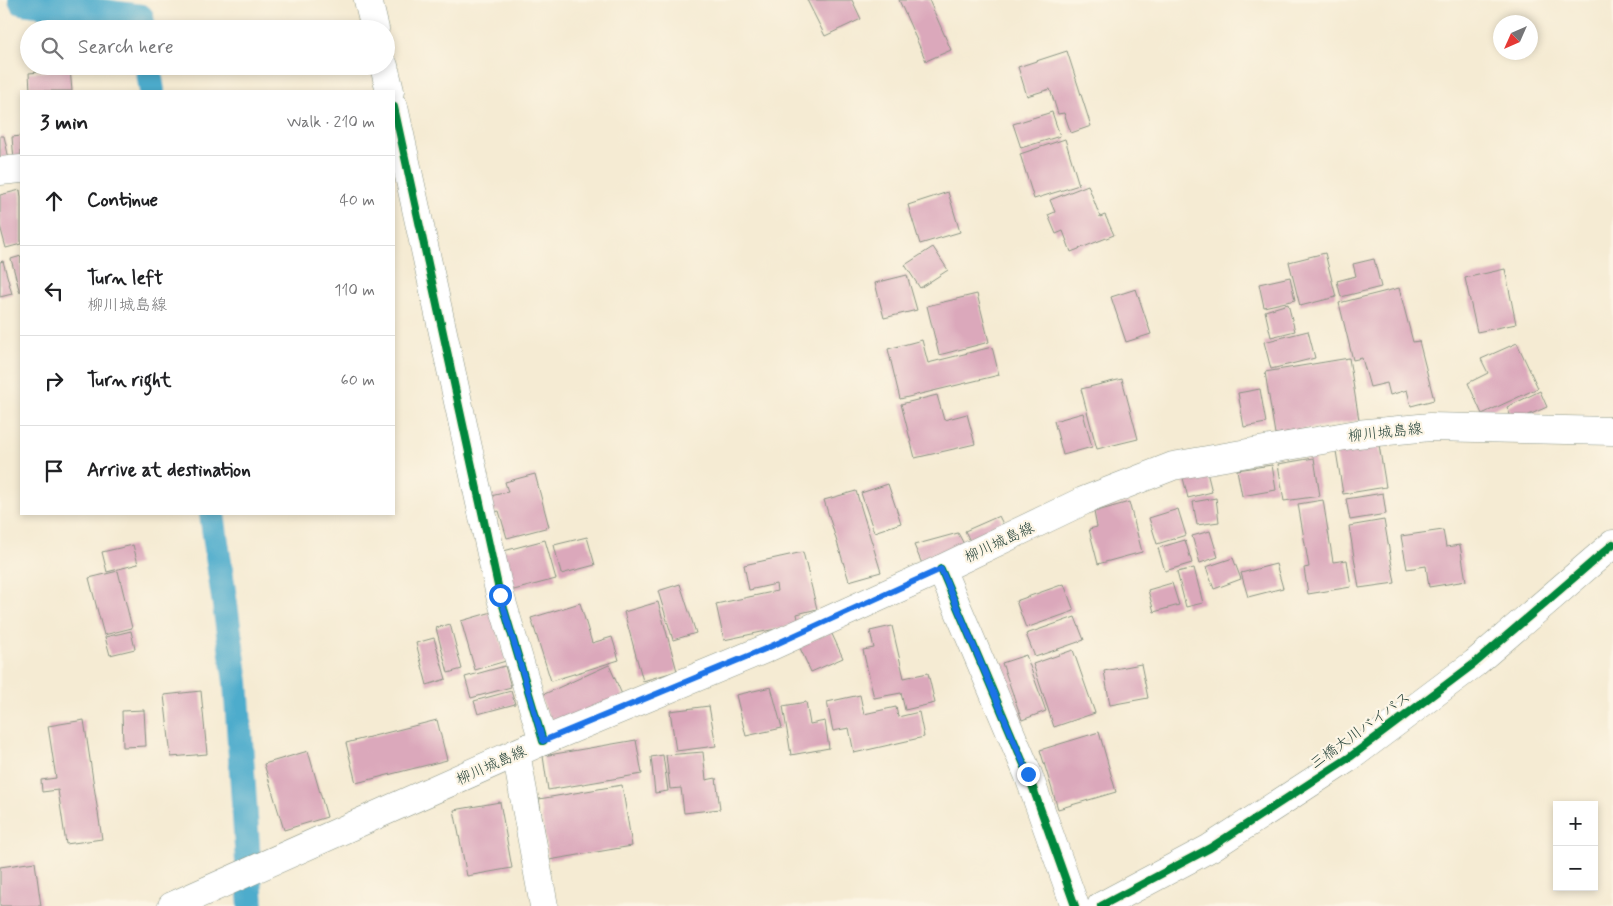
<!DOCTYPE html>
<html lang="en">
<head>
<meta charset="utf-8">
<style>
	body { margin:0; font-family:Mynerve,"Klee One",sans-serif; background:#f6f6f6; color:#202124 }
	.controls { position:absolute; right:15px; bottom:15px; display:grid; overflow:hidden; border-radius:0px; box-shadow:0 2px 8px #0003 }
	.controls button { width:45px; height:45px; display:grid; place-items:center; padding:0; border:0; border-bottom:1px solid #e0e0e0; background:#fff; color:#202124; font:25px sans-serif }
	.compass { position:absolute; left:1493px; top:15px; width:45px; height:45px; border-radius:50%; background:#fff; box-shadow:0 2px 8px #0003; rotate:225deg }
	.stop { position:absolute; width:15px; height:15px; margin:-11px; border:4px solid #1a73e8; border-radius:50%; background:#fff }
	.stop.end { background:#1a73e8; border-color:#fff; box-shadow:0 1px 5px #0008 }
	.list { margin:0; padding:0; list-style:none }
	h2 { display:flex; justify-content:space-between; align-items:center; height:65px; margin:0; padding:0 20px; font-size:21px }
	h2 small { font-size:16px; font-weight:400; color:#757577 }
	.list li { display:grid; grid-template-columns:32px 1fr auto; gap:15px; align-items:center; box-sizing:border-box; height:90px; padding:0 20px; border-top:1px solid #e0e0e0 }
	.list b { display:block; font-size:19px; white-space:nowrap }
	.list p { margin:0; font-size:16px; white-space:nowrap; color:#757577 }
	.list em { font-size:16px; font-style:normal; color:#757577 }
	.icon { flex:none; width:28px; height:28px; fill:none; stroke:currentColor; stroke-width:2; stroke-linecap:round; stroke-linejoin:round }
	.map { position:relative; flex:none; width:1613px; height:906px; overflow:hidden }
	.search { position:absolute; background:#fff; box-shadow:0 2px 8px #0003; left:20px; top:20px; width:375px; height:55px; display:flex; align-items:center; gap:12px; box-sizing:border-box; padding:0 18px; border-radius:28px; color:#757577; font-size:19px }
	.panel { position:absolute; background:#fff; box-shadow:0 2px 8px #0003; left:20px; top:90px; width:375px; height:425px; border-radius:0px }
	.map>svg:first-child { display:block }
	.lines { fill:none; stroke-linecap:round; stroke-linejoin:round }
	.canal { stroke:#4eaccc; stroke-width:26 }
	.building { fill:#dba8bb }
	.minor-casing { stroke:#8a9484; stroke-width:29 }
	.major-casing { stroke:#8a9484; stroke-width:29 }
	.highway-casing { stroke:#8a9484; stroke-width:29 }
	.minor { stroke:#fff; stroke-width:28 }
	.major { stroke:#fff; stroke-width:28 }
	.highway { stroke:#fff; stroke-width:28 }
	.cycleway-casing { stroke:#fcf5e5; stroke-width:11 }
	.cycleway { stroke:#00873e; stroke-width:8 }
	.route { stroke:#1a73e8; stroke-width:6 }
	.labels { text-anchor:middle; stroke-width:4.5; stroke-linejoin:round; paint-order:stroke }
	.street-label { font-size:15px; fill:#1f3d34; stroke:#fcf5e5 }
</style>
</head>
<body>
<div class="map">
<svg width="1613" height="906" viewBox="0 0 1613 906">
	<rect width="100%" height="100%" fill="#fcf5e5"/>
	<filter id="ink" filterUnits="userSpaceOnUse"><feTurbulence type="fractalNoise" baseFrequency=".02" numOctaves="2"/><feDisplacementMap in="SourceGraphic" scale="10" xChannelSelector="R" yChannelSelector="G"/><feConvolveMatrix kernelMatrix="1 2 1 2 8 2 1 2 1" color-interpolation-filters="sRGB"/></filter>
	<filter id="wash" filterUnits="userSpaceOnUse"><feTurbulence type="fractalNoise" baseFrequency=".0096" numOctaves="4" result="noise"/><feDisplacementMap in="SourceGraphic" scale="20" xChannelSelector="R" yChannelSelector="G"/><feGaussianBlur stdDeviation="1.12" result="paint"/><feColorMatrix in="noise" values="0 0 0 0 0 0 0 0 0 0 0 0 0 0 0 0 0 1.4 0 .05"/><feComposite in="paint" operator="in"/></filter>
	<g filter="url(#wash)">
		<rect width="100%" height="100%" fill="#f5ebd3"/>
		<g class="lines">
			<path class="canal" d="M21 0 22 2 141 17 143 29
				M148 66 152 91
				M212 514 236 682 251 906"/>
		</g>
		<g id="blocks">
			<path class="building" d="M807 0H852L861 19 825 36Z
				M899 0H929L951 50 926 61Z
				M1067 51 1091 126 1071 133 1064 113 1058 114 1050 89 1027 96 1018 67Z
				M70 69 72 91H30L29 73Z
				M1052 112 1060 136 1021 148 1013 124Z
				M0 136H4L9 159 0 161Z
				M21 136V159L14 160 12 137Z
				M1065 139 1079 185 1034 199 1020 154Z
				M1088 185 1100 217 1105 215 1114 235 1071 252 1063 231 1056 234 1048 215 1055 212 1050 200Z
				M20 190 21 197V244L6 248 0 226V195Z
				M948 192 960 232 920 244 908 205Z
				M933 247 948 270 920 288 905 265Z
				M1325 253 1336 297 1300 306 1289 262Z
				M21 256V292L20 293 11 259Z
				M1374 259 1381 287 1341 297 1337 281 1356 276 1353 264Z
				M3 261 12 294 0 297V262Z
				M1505 269 1516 324 1477 332 1465 278Z
				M907 275 917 310 884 318 875 283Z
				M1290 277 1295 300 1264 307 1259 284Z
				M1399 288 1413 342 1419 341 1434 400 1411 406 1407 390 1390 395 1387 383 1370 387 1362 358 1353 360 1339 303Z
				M1136 289 1151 334 1126 342 1111 297Z
				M977 294 989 342 939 355 927 306Z
				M1288 304 1295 331 1271 337 1265 311Z
				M1308 331 1315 358 1271 369 1264 342Z
				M922 340 928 363 992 347 999 375 900 399 888 349Z
				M1517 343 1538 388 1482 414 1468 383 1488 373 1481 359Z
				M1349 358 1359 420 1275 434 1265 372Z
				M1122 379 1138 439 1097 449 1081 389Z
				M1260 389 1266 423 1244 427 1238 393Z
				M1540 391 1547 407 1513 422 1507 407Z
				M937 395 944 420 967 414 975 444 915 458 901 404Z
				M1083 413 1092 447 1063 455 1054 421Z
				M1379 445 1386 487 1343 494 1336 451Z
				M1314 458 1320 496 1284 501 1278 464Z
				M1272 465 1276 490 1242 496 1237 470Z
				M1207 472 1212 492 1188 498 1183 478Z
				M535 474 549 527 507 538 499 511 490 513 486 497 508 492 505 482Z
				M888 484 901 523 874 532 861 493Z
				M856 491 881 572 849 581 824 500Z
				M1383 493 1386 514 1350 520 1346 499Z
				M1216 498 1219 522 1197 525 1193 502Z
				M1323 500 1333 562 1347 560 1351 587 1308 594 1304 568 1309 567 1298 504Z
				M1129 502 1142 552 1098 564 1089 529 1097 527 1094 512Z
				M1178 509 1186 535 1157 544 1149 518Z
				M999 516 1006 530 972 545 965 531Z
				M1384 520 1395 583 1359 588 1349 526Z
				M1443 530 1446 547 1460 545 1466 581 1429 587 1426 566 1407 569 1401 536Z
				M1210 531 1218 557 1200 563 1192 536Z
				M958 533 965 546 923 566 914 545Z
				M587 537 595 565 561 574 554 545Z
				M545 540 556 579 510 591 500 552Z
				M1185 540 1192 563 1165 571 1158 548Z
				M133 545 138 564 107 572 102 552Z
				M803 552 817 609 797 614 799 624 724 640 716 604 777 591 776 584 749 590 744 565Z
				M1233 558 1241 579 1214 589 1206 567Z
				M1276 564 1283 588 1248 597 1241 573Z
				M1194 568 1203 603 1186 607 1177 572Z
				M118 571 132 628 104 635 89 578Z
				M1172 583 1179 605 1154 612 1148 590Z
				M680 584 696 633 673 640 658 591Z
				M1064 584 1074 611 1026 628 1016 601Z
				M658 602 677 671 643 681 624 612Z
				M580 603 592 643 612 637 619 660 551 681 531 618Z
				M492 612 506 661 475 670 461 621Z
				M1075 617 1084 640 1035 657 1026 634Z
				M450 624 462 669 448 673 436 628Z
				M892 626 904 678 928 673 935 703 905 710 901 693 874 698 863 650 874 648 870 631Z
				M131 631 135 649 110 655 105 637Z
				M831 632 843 658 811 672 799 646Z
				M434 638 446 679 427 685 416 643Z
				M1073 650 1095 713 1054 727 1033 664Z
				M1026 655 1046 711 1022 720 1002 663Z
				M1141 664 1148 698 1110 705 1104 671Z
				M609 665 624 699 555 730 540 696Z
				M505 666 511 687 471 698 465 677Z
				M771 687 782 728 746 736 736 695Z
				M201 691 207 754 171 757 164 695Z
				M511 691 515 704 478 714 474 701Z
				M860 695 864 714 896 707 898 717 919 712 924 737 854 753 849 728 833 731 827 702Z
				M806 702 810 724 825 721 829 748 791 755 783 706Z
				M709 706 716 746 676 751 670 711Z
				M144 710 146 746 123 747 122 711Z
				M84 720 102 839 66 844 58 790 42 792 41 780 56 778 48 726Z
				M437 720 447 760 356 783 346 743Z
				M1099 732 1116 792 1058 809 1040 750Z
				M636 740 642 774 548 790 543 756Z
				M308 751 327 817 284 830 264 764Z
				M703 752 706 780 716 778 720 809 684 813 681 788 670 789 666 755Z
				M663 755 668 791 655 793 651 757Z
				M622 785 632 846 549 860 539 799Z
				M500 802 512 868 467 876 454 810Z
				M35 862 41 906H0V867Z"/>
		</g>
	</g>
	<g filter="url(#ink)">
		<use href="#blocks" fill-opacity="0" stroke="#8a9484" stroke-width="1"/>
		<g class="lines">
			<g class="minor-casing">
				<path id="minor" d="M368 0 375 29
					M384 66 390 91
					M394 107 500 595 543 741
					M0 171 21 169
					M941 569 1028 774 1075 906
					M516 753 544 906"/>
			</g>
			<g class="major-casing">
				<path id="major" d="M172 906 543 741 765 649 941 569 1083 501 1173 466 1357 434 1430 427 1613 431"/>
			</g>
			<g class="highway-casing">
				<path id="highway" d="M1101 906 1210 848 1350 757 1475 663 1613 544"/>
			</g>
			<use href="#minor" class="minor"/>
			<use href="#major" class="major"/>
			<use href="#highway" class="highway"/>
			<g class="cycleway-casing">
				<path id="cycleway" d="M394 107 500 595 543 741
					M941 569 1028 774 1075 906
					M1101 906 1210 848 1350 757 1475 663 1613 544"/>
			</g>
			<use href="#cycleway" class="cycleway"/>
		</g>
	</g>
	<g class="lines" filter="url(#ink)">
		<path class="route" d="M500 595 543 741 765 649 941 569 1028 774"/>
	</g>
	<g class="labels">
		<g class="street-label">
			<text transform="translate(1385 432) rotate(-6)" y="5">柳川城島線</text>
			<text transform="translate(999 542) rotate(-25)" y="5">柳川城島線</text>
			<text transform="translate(1360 730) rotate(-36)" y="5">三橋大川バイパス</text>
			<text transform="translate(491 765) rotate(-24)" y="5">柳川城島線</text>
		</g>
	</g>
</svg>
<div class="controls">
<button>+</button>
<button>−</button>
</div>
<svg class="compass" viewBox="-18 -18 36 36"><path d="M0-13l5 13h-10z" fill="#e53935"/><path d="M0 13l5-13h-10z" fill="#757577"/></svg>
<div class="stop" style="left:500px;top:595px"></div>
<div class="stop end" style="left:1028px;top:774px"></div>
<div class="search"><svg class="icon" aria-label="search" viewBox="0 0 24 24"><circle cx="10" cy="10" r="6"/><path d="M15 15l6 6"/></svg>Search here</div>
<section class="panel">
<h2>3 min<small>Walk · 210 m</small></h2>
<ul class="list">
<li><svg class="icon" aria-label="ahead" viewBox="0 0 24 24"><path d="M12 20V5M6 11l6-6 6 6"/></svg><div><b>Continue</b></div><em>40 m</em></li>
<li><svg class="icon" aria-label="left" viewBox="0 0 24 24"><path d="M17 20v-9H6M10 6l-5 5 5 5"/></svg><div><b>Turn left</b><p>柳川城島線</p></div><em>110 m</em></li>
<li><svg class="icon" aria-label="right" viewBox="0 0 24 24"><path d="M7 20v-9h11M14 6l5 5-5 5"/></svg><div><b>Turn right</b></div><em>60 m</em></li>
<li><svg class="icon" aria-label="arrive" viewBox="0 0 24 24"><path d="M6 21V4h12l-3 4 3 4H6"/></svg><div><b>Arrive at destination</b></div></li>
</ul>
</section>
</div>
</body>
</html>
